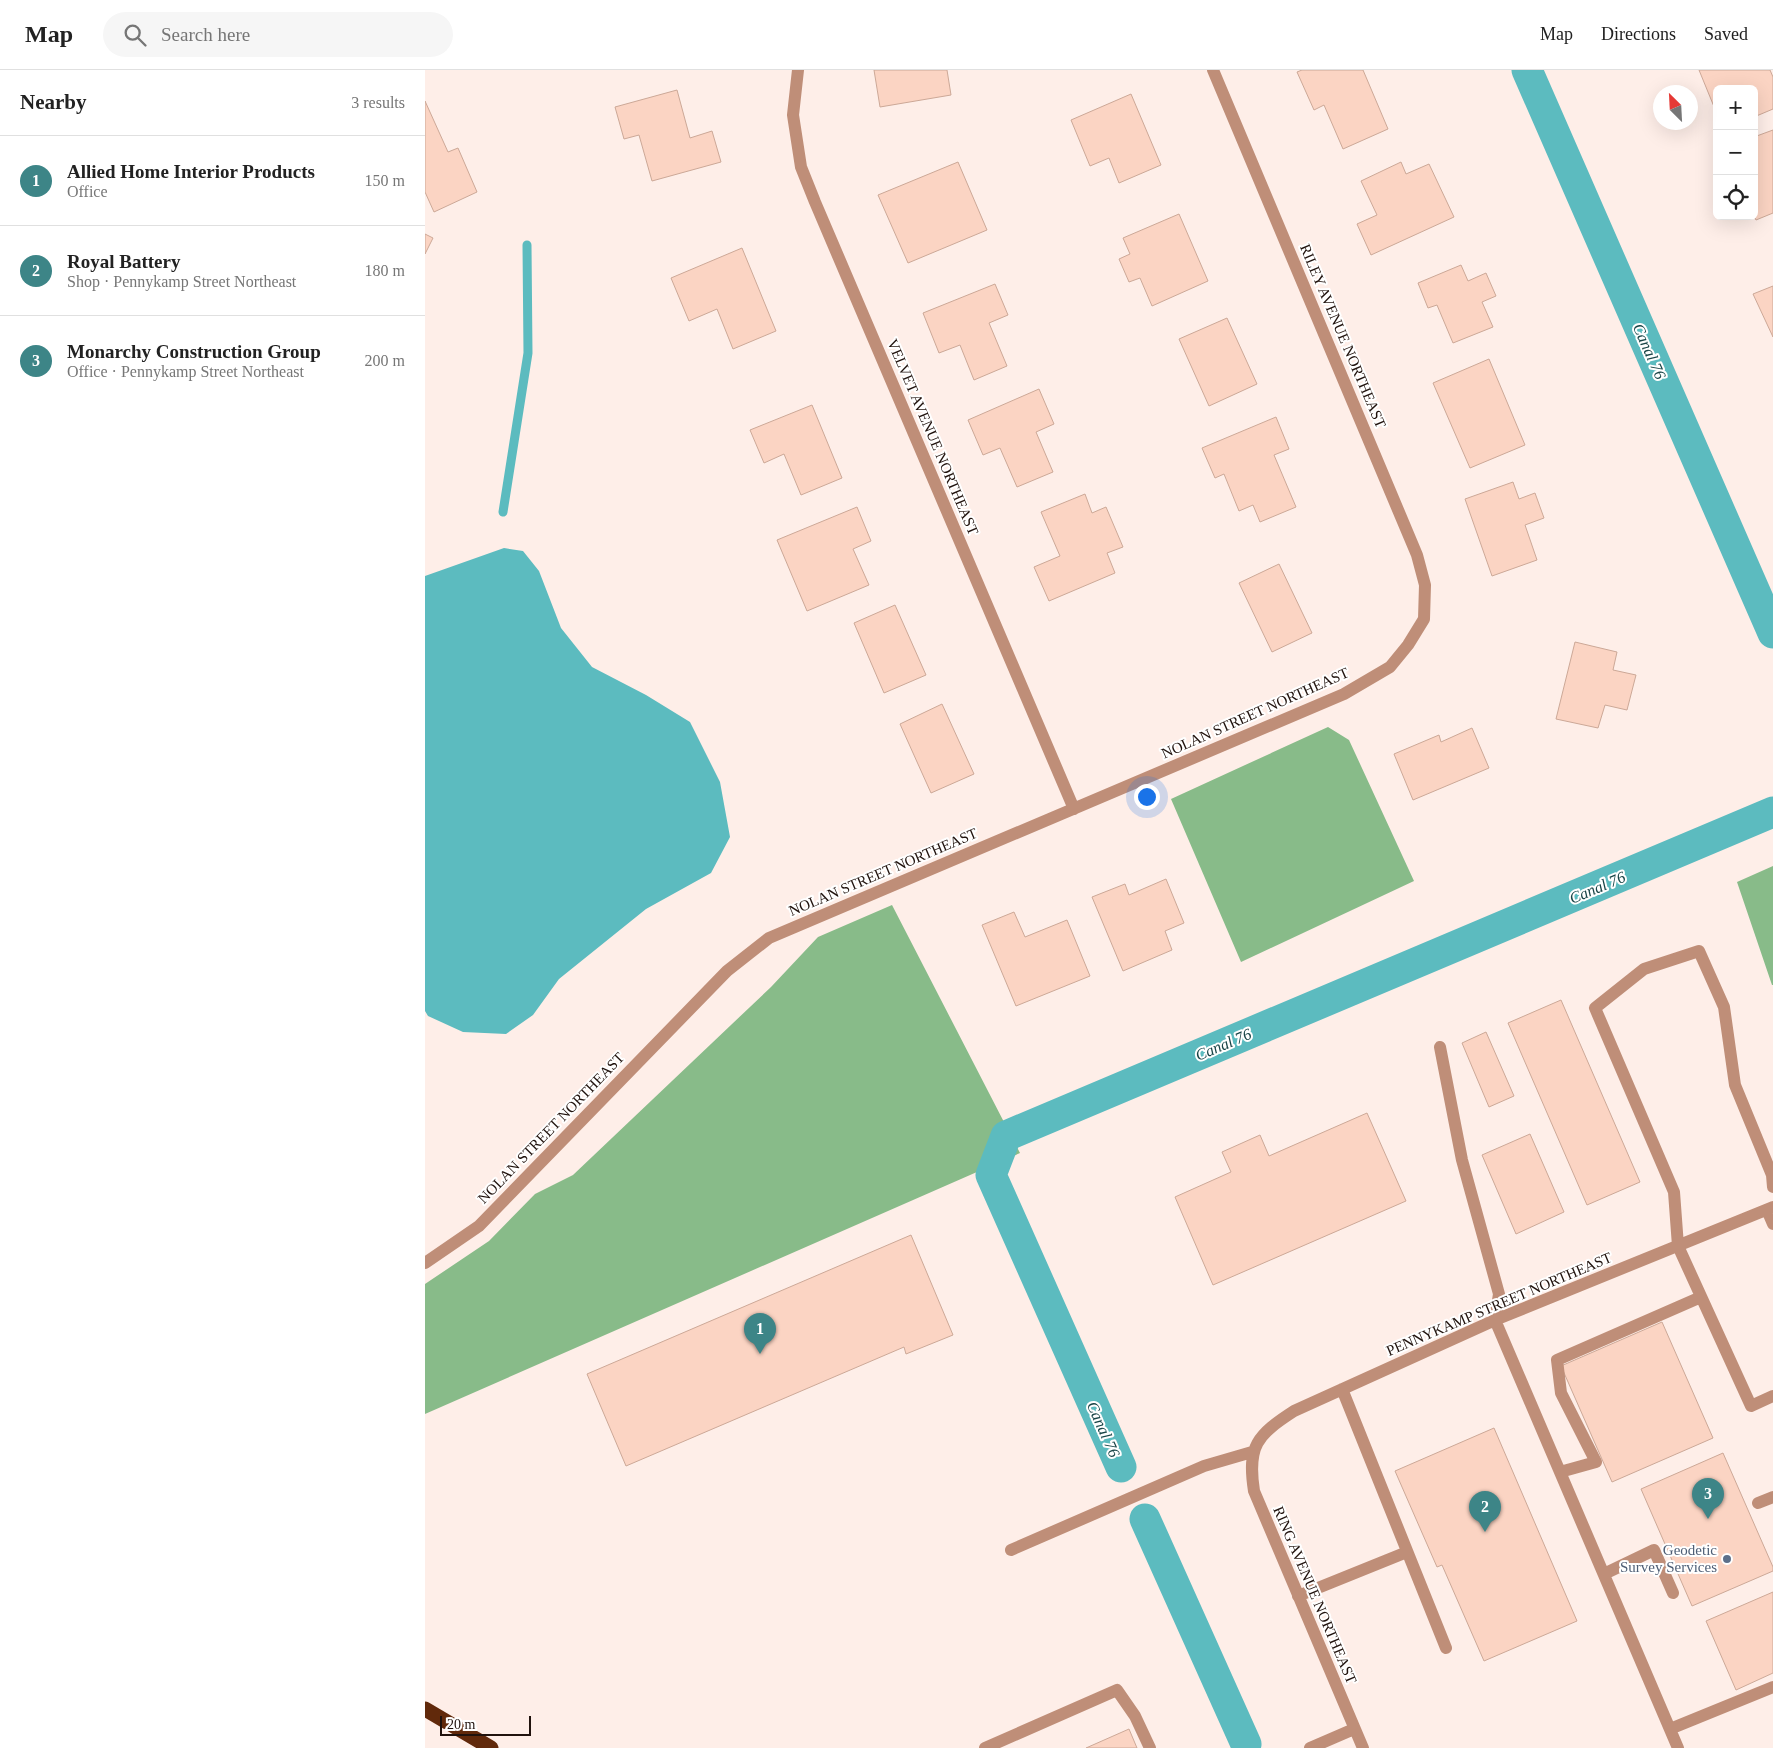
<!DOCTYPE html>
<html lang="en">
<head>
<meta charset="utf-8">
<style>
	body { margin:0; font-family:Georgia,serif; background:#f6f6f6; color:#222 }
	.controls { position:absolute; right:15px; top:15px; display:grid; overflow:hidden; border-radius:8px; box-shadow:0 5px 20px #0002 }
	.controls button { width:45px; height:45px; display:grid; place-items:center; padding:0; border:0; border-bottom:1px solid #e0e0e0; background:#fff; color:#222; font:25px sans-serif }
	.compass { position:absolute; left:1228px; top:15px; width:45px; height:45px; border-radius:50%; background:#fff; box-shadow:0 5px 20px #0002; rotate:336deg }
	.scale { position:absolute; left:15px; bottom:12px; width:91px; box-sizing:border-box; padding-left:5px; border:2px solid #20120d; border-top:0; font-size:14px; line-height:18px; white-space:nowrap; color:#20120d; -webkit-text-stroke:4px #fff; paint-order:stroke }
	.you { position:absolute; left:721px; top:726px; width:18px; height:18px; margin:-12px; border:4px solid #fff; border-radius:50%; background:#1a73e8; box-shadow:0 0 0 8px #1a73e833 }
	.badge { display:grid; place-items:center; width:32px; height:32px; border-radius:50%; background:#3d8587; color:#fff; font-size:16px; font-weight:700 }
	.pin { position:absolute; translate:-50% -41px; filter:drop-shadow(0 1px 2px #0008) }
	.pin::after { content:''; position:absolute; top:26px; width:18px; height:15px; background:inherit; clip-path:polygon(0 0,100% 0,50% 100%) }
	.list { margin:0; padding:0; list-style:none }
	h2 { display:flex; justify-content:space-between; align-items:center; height:65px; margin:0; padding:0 20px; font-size:21px }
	h2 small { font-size:16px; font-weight:400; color:#767676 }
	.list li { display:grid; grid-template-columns:32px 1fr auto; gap:15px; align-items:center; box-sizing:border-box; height:90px; padding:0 20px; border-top:1px solid #e0e0e0 }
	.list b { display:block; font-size:19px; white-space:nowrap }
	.list p { margin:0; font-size:16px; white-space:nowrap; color:#767676 }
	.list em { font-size:16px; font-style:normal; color:#767676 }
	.icon { flex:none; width:28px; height:28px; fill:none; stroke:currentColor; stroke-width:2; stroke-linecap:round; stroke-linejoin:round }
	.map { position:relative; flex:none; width:1348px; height:1678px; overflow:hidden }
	header { display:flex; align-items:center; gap:30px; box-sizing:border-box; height:70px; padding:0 25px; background:#fff; border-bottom:1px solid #e0e0e0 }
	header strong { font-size:24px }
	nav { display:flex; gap:28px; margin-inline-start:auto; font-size:18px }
	.search { width:350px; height:45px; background:#f6f6f6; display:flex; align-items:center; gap:12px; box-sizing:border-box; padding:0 18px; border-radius:28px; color:#767676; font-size:19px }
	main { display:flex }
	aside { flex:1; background:#fff }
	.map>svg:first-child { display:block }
	.forest { fill:#88bb89 }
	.water { fill:#5cbbbf }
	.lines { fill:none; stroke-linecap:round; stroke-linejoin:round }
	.stream { stroke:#5cbbbf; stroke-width:9 }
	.canal { stroke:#5cbbbf; stroke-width:31 }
	.building { fill:#fbd4c3; stroke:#cca897 }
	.minor { stroke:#bf8e78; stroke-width:12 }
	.highway { stroke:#61290b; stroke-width:15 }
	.service-dot { fill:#5c6f8a; stroke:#fff; stroke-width:2 }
	.labels { text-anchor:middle; stroke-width:4; stroke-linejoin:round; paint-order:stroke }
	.street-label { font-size:15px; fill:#20120d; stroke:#fff }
	.service-label { font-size:15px; fill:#4e5e75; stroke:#fff; text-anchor:end }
	.water-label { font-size:16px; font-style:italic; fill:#184446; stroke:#fff }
</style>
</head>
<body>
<header>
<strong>Map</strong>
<div class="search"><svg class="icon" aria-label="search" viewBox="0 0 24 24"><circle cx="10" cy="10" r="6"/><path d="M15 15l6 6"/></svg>Search here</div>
<nav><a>Map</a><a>Directions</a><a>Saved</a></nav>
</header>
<main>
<aside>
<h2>Nearby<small>3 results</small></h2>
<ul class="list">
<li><span class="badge">1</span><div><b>Allied Home Interior Products</b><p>Office</p></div><em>150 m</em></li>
<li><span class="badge">2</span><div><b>Royal Battery</b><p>Shop · Pennykamp Street Northeast</p></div><em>180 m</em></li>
<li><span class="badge">3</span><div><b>Monarchy Construction Group</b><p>Office · Pennykamp Street Northeast</p></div><em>200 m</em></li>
</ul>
</aside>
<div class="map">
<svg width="1348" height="1678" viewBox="0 0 1348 1678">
	<rect width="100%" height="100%" fill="#feeee8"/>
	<path class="forest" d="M903 657 924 670 989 811 816 892 746 729Z
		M1348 796V915H1347L1312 812Z
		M467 835 595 1083 0 1344V1214L64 1171 110 1124 148 1105 346 917 393 867Z"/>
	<path class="water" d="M79 478 98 481 114 501 136 558 167 597 221 625 265 652 295 712 305 767 286 803 221 839 134 909 108 945 81 964 38 962 3 946 0 941V506Z"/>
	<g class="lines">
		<path class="stream" d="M78 442 103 283 102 175"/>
		<path class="canal" d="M1102 0 1348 563
			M696 1397 566 1105 581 1066 1348 742
			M720 1449 821 1674"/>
	</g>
	<path class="building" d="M449 0H522L526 25 455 37Z
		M877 0H938L963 59 918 79 899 35 889 40 872 2Z
		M1274 0H1345L1348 7V39L1329 47V19H1292V44Z
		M252 20 265 68 287 61 296 92 227 111 214 65 199 69 190 37Z
		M706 24 736 95 694 113 684 88 665 96 646 50Z
		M0 31 23 82 33 78 52 122 9 142 0 122Z
		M1348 60V143L1331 150 1329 146V67Z
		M533 92 562 160 483 193 453 125Z
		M976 92 981 104 1004 94 1029 147 946 185 932 154 952 145 936 111Z
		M754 144 783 211 727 236 715 208 704 212 694 189 705 184 698 168Z
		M0 164 8 168 0 184Z
		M317 178 351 261 308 279 292 239 264 251 246 208Z
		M1036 195 1043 211 1061 203 1071 226 1057 232 1068 257 1028 273 1012 235 1003 238 993 213Z
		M570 214 583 245 564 253 582 296 549 310 535 275 514 283 498 243Z
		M1348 216V267L1328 224Z
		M802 248 832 314 784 336 754 269Z
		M1064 289 1100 375 1045 398 1008 313Z
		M614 319 629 354 611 362 628 402 592 417 575 378 558 385 543 350Z
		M387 335 417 408 376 425 359 384 339 393 325 360Z
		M851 347 864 379 849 385 871 437 835 452 828 435 814 441 799 404 790 408 777 378Z
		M1088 412 1094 429 1110 423 1119 448 1100 455 1112 490 1067 506 1040 429Z
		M660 424 667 443 681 437 698 477 682 483 690 503 624 531 609 497 635 486 616 442Z
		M432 437 446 471 428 479 444 515 382 541 352 470Z
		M854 494 887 563 847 582 814 513Z
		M470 535 501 605 459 623 429 553Z
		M1150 572 1192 582 1188 600 1211 605 1202 640 1180 635 1173 658 1131 649Z
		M517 634 549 704 506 723 475 654Z
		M1047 658 1064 698 988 730 969 684 1014 665 1016 672Z
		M741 809 759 853 740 861 747 880 698 901 667 827 700 814 704 825Z
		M589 842 600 867 642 850 665 906 591 936 557 855Z
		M1136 930 1215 1112 1162 1135 1083 953Z
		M1061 962 1089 1026 1064 1037 1037 973Z
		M942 1043 981 1131 788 1215 750 1127 806 1102 797 1082 835 1065 844 1086Z
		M1105 1064 1139 1142 1091 1164 1057 1085Z
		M486 1165 528 1265 481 1284 479 1277 201 1396 162 1304Z
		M1237 1252 1288 1368 1187 1412 1136 1296Z
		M1069 1358 1152 1551 1059 1591 1017 1495 1012 1497 970 1401Z
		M1298 1383 1348 1497V1501L1267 1536 1216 1419Z
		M1348 1522V1603L1311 1620 1281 1551Z
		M704 1659 712 1678H661Z"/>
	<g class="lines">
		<path class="minor" d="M373 0 368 45 376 97 390 132 649 739
			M1015 977 1037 1090 1074 1224 1070 1250 1253 1678
			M1348 1117 1347 1105 1310 1015 1299 937 1274 881 1219 899 1170 938 1249 1122 1253 1176 1326 1336 1348 1326
			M1342 1140 1348 1154
			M0 1193 54 1156 302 901 344 868 919 624 965 597 983 575 999 549 1000 515 992 485 788 0
			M917 1319 1021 1578
			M1135 1402 1171 1392 1136 1323 1132 1290 1276 1227
			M1333 1433 1348 1427
			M586 1480 779 1396 827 1382
			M1179 1504 1229 1480 1248 1523
			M873 1526 982 1482
			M1245 1659 1348 1617
			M560 1678 692 1620 710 1646 725 1678
			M885 1678 929 1659
			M938 1678 829 1421C822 1376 832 1365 869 1341L1070 1250 1348 1137"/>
		<path class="highway" d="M0 1639 66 1678"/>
	</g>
	<circle class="service-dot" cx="1302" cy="1489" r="5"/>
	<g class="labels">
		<g class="street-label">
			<text transform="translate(918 266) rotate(67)" y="5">RILEY AVENUE NORTHEAST</text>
			<text transform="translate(508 367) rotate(67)" y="5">VELVET AVENUE NORTHEAST</text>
			<text transform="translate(830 643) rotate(-24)" y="5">NOLAN STREET NORTHEAST</text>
			<text transform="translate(458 802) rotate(-23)" y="5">NOLAN STREET NORTHEAST</text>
			<text transform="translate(126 1058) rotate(-46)" y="5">NOLAN STREET NORTHEAST</text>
			<text transform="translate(1074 1234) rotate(-23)" y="5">PENNYKAMP STREET NORTHEAST</text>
			<text transform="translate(890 1525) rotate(67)" y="5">RING AVENUE NORTHEAST</text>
		</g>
		<g class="service-label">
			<text x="1292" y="1485">Geodetic<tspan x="1292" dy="17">Survey Services</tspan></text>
		</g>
		<g class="water-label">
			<text transform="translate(1225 281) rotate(66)" y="6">Canal 76</text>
			<text transform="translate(1172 817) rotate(-23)" y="6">Canal 76</text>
			<text transform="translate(798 974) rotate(-23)" y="6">Canal 76</text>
			<text transform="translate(679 1359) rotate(66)" y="6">Canal 76</text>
		</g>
	</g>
</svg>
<div class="controls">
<button>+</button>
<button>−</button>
<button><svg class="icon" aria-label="locate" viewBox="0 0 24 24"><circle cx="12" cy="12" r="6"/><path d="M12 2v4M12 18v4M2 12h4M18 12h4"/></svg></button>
</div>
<svg class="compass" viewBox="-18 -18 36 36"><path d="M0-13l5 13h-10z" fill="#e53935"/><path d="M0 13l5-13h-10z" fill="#767676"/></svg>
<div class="scale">20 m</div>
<div class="you"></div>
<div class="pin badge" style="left:335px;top:1284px">1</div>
<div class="pin badge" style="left:1060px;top:1462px">2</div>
<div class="pin badge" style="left:1283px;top:1449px">3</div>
</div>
</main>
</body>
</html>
